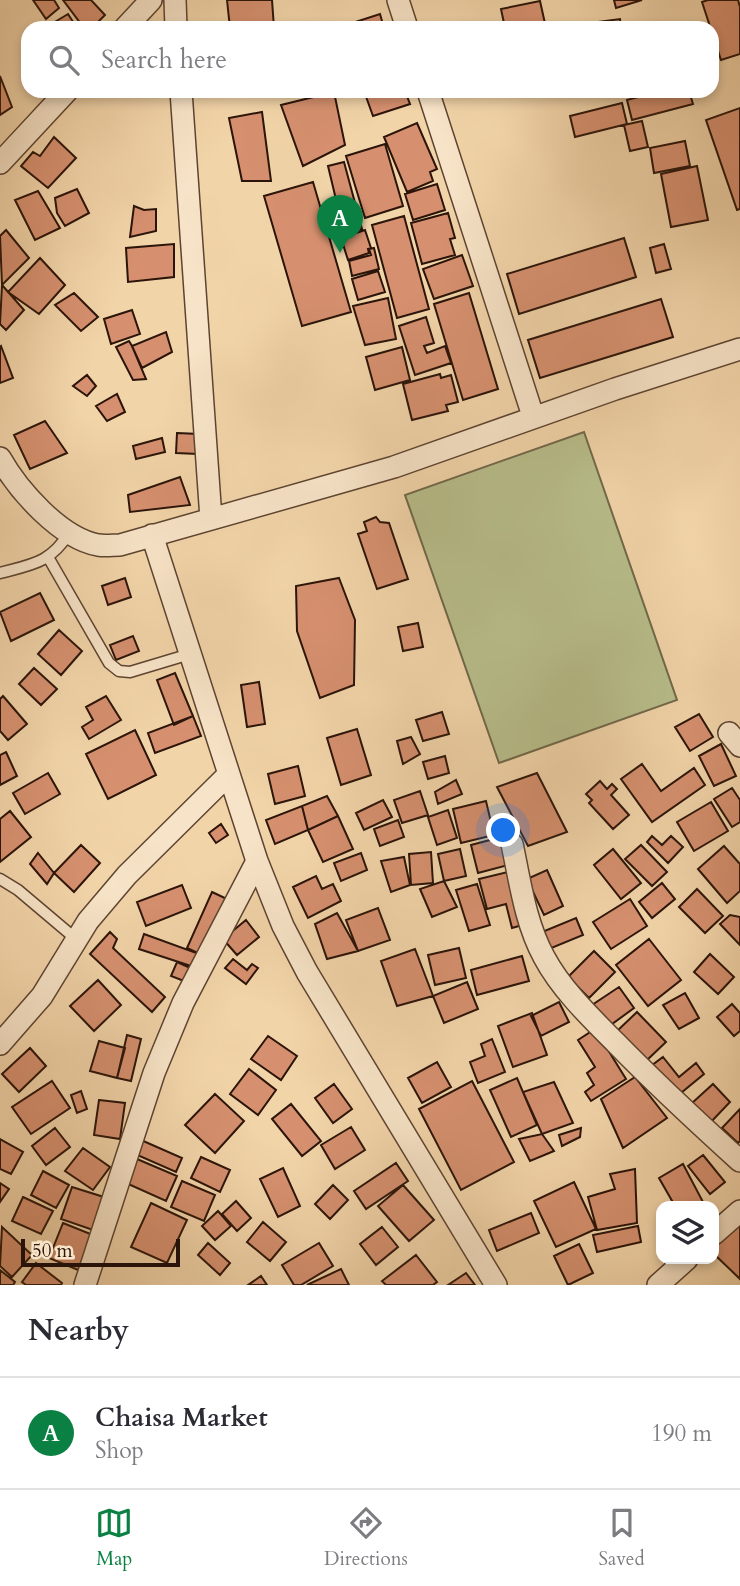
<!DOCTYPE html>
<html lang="en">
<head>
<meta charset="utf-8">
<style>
	body { margin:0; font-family:Cardo,serif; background:#f7f7f7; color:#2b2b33 }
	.controls { position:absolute; right:21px; bottom:21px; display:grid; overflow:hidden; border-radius:14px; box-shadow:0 4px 10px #0003 }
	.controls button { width:63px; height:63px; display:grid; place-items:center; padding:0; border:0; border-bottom:2px solid #e1e1e2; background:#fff; color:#2b2b33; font:35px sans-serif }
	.scale { position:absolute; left:21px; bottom:18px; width:159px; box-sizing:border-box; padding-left:7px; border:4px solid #2b1409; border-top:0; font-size:19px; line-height:24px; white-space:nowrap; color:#2b1409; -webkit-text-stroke:5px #f7e3c7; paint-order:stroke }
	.you { position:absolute; left:504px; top:831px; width:24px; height:24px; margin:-18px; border:5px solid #fff; border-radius:50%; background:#1a73e8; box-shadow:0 0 0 10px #1a73e833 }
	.badge { display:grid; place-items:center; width:46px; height:46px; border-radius:50%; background:#0b8043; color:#fff; font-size:23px; font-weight:700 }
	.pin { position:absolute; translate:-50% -58px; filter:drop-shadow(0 2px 4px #0008) }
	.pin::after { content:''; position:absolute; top:37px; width:24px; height:21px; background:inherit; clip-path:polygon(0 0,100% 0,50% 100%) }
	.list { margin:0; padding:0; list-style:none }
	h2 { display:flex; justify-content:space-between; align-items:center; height:91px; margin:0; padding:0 28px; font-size:30px }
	h2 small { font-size:23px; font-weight:400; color:#7c7c81 }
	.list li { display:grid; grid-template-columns:46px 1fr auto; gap:21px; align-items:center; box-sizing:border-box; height:112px; padding:0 28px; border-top:2px solid #e1e1e2 }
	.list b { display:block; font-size:26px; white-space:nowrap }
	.list p { margin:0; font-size:23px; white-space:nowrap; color:#7c7c81 }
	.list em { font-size:23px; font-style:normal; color:#7c7c81 }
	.icon { flex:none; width:38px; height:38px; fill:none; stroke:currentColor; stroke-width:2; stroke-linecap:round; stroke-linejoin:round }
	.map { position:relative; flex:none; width:740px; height:1285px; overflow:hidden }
	.search { position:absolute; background:#fff; box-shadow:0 4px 10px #0003; left:21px; right:21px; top:21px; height:77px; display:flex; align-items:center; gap:18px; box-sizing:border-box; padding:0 24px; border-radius:21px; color:#7c7c81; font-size:26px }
	.sheet { height:203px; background:#fff }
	nav { display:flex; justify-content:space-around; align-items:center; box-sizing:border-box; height:98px; border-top:2px solid #e1e1e2; background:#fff; font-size:19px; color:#7c7c81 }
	nav a { display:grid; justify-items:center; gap:4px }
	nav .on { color:#0b8043 }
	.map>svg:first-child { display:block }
	.green { fill:#b7bd8a; stroke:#71684a; stroke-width:2 }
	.building { fill:#d6906f; stroke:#2b1409; stroke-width:2 }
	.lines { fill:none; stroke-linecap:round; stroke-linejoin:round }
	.service-casing { stroke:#5d4431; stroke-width:13 }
	.minor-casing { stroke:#5d4431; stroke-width:24 }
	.service { stroke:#f7e3c7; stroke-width:10 }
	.minor { stroke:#f7e3c7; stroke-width:21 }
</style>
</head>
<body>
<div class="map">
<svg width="740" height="1285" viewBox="0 0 740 1285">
	<rect width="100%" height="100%" fill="#f2d4a9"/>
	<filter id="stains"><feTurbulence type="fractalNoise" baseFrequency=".00286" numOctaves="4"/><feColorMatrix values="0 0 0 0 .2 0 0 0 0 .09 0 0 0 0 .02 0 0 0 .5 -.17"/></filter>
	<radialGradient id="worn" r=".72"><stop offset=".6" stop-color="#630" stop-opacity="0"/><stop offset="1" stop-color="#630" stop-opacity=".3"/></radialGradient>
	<path class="green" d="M584 432 677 700 499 763 405 495Z"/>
	<path class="building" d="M33 0H54L59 8 46 19Z
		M63 0H91L105 15 92 28H84Z
		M227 0H272L274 28H230Z
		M614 0H642L616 8Z
		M708 0H738L740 7V54L721 60 702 2Z
		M540 1 546 28H522L521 25 505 28 501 9Z
		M68 14 77 28H45Z
		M380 14 384 28H343V26Z
		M620 19 621 28H598L597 22Z
		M0 76 12 107 0 115Z
		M364 91H405L410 104 373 116Z
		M660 91H689L693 104 632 120 627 100Z
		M334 92 345 145 303 166 281 105Z
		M622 103 627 124 575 137 570 116Z
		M740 108V209L737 210 706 120Z
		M262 112 271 181H242L229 118Z
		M642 121 648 147 630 151 624 125Z
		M417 123 437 169 430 172 433 181 407 192 384 137Z
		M54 137 76 158 48 188 21 166 33 152 40 156Z
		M685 141 690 166 654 173 650 148Z
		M385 144 403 206 365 218 346 156Z
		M344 162 362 229 344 233 328 166Z
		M697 166 708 220 671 227 661 174Z
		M313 182 351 312 302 326 264 196Z
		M437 184 445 210 413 220 405 194Z
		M77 189 89 213 65 226 57 213 55 198Z
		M38 191 60 228 35 240 15 200Z
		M134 206 144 210 156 209V231L130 237Z
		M448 213 455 238 450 239 455 255 422 264 411 223Z
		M404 216 429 309 397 318 372 225Z
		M6 230 29 258 2 285 0 236Z
		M365 230 371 248 368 249 369 253 348 260 341 238Z
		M624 238 636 277 519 314 507 274Z
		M174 244V277L128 282 126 248Z
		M664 244 671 269 656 273 650 248Z
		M374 248 379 269 352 276 349 261 371 255 369 249Z
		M462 255 473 286 434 299 423 269Z
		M40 258 65 285 39 314 8 292Z
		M378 271 385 292 358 300 352 279Z
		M2 285 24 310 6 330 0 324Z
		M74 293 98 317 81 331 55 305Z
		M469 293 498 389 463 400 434 304Z
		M388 298 396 339 365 345 353 306Z
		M661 299 673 337 540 378 528 340Z
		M132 310 140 334 111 344 104 319Z
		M426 317 434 343 424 346 427 353 445 346 451 363 415 375 399 326Z
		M166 332 172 352 142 368 132 346Z
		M129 341 132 346 146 379 133 380 116 347Z
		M1 346 13 378 0 383V347Z
		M402 347 410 380 375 390 366 357Z
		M440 374 441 378 451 375 458 402 446 405 448 411 412 420 403 384Z
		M87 375 96 386 87 396 73 386Z
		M117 394 125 412 107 421 96 406Z
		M45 421 67 453 30 469 14 435Z
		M177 433 199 434 198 454 176 453Z
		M162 438 165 452 136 459 133 446Z
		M180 477 190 505 130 512 128 495Z
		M376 517 380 522 389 523 408 579 377 589 358 534 367 531 364 522Z
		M125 578 131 597 108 605 102 586Z
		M339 578 355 620 354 685 320 698 297 631 296 586Z
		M40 593 54 620 11 641 0 612Z
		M418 623 423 647 403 651 398 627Z
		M59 630 82 651 61 675 38 654Z
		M133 636 139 651 116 660 110 645Z
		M34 668 57 689 41 705 19 684Z
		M175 673 193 716 174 725 157 680Z
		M259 682 265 724 247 727 241 685Z
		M3 696 27 724 8 740 0 731V699Z
		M106 696 121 720 89 739 82 727 93 720 86 707Z
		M442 712 449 734 423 741 416 720Z
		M699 714 713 737 690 751 675 727Z
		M193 716 201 736 155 753 148 733Z
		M357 729 371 775 341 785 327 738Z
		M135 730 156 775 108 799 86 754Z
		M411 737 420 754 403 764 397 741Z
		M721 744 736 776 714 786 699 756Z
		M6 752 17 776 0 785V755Z
		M445 756 449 773 428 779 423 762Z
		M642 764 661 791 694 768 705 785 652 822 621 779Z
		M298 766 305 796 275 804 268 774Z
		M48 773 60 794 25 814 13 793Z
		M537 773 567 832 528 846 497 787Z
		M456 780 462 794 438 804 435 792Z
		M600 781 607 789 612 784 617 789 611 795 629 815 613 829 589 803 592 800 586 794Z
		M732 788 740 800V822L732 827 714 799Z
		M420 791 428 815 402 823 394 800Z
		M327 796 338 816 308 830 302 806Z
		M383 800 392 817 364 830 356 813Z
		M486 801 494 835 461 843 453 809Z
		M711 802 728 831 694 851 677 822Z
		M302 806 308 830 275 844 266 820Z
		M448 810 457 838 437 845 428 817Z
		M10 811 31 837 0 862V819Z
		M338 816 353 849 323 862 308 830Z
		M398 820 404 837 380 846 374 829Z
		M221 824 228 835 216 843 209 833Z
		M505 836 512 864 478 873 471 845Z
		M652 836 662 845 671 836 683 847 668 863 647 842Z
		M81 845 100 863 74 892 54 873Z
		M641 845 667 872 652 886 625 859Z
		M724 846 740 864V891L727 903 698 869Z
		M460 849 466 876 444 881 438 854Z
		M613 849 641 883 621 899 594 865Z
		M431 852 433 883 411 885 409 854Z
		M38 853 54 873 47 884 30 864Z
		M361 853 367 870 341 881 334 863Z
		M404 857 410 885 391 892 381 861Z
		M547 870 563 906 544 915 527 879Z
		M512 871 526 924 512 928 506 904 487 909 479 879Z
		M316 876 322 889 333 884 341 901 308 918 293 887Z
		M444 881 457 907 432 917 420 889Z
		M662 883 675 899 652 918 639 902Z
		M477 884 490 925 469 931 456 890Z
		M182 885 191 908 146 926 137 902Z
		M697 889 723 916 705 933 679 907Z
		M212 892 227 899 202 955 187 948Z
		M630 899 647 926 611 949 593 922Z
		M378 908 390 940 358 951 346 920Z
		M337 913 358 951 327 959 315 924Z
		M730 915 740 917V945L720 924Z
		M576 918 583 935 549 949 542 932Z
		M246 920 259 937 237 955 223 939Z
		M110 932 117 939 113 948 165 997 152 1012 90 954Z
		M144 934 202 955 197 968 139 949Z
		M649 939 681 980 648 1006 616 965Z
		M459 948 466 978 435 985 428 955Z
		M415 949 433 996 397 1006 381 961Z
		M594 951 615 972 589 998 568 977Z
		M710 954 734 977 718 994 694 972Z
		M522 956 529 981 477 995 471 970Z
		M233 959 247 970 252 964 258 968 246 984 225 968Z
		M177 962 195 970 189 983 171 976Z
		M98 980 121 1005 94 1031 70 1006Z
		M467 982 478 1009 444 1023 433 996Z
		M619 987 634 1008 608 1027 592 1005Z
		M685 993 699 1018 679 1029 663 1005Z
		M559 1002 569 1022 541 1036 531 1016Z
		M732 1004 740 1013V1031L734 1036 717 1017Z
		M637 1012 666 1042 646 1061 616 1032Z
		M532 1013 547 1055 513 1067 498 1026Z
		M595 1029 626 1079 591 1101 585 1092 594 1085 587 1073 595 1067 578 1040Z
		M127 1035 141 1039 131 1081 117 1078Z
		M268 1036 297 1056 281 1080 251 1059Z
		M492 1039 505 1072 478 1083 470 1062 485 1056 481 1044Z
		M99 1041 125 1048 117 1078 90 1071Z
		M30 1048 46 1066 19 1092 2 1074Z
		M663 1057 679 1077 696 1063 704 1074 676 1097 651 1066Z
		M437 1062 451 1087 422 1103 408 1078Z
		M249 1069 276 1090 258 1115 230 1094Z
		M635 1077 667 1118 623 1148 601 1099Z
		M517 1078 537 1125 511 1137 490 1090Z
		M52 1081 70 1108 31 1134 12 1107Z
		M472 1081 514 1162 461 1190 419 1109Z
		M554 1082 573 1123 542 1134 523 1092Z
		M334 1084 352 1109 333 1123 315 1098Z
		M713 1084 730 1102 710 1123 692 1103Z
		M81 1091 87 1109 77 1113 71 1095Z
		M215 1094 244 1121 215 1153 185 1125Z
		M99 1100 125 1103 120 1139 94 1135Z
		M291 1104 321 1141 302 1156 272 1119Z
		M740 1109V1141L738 1143 722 1128Z
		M351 1127 365 1150 335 1169 321 1145Z
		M55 1128 70 1147 46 1165 32 1146Z
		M581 1128 580 1137 562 1146 559 1135Z
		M542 1134 554 1151 530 1161 519 1139Z
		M0 1139 23 1152 11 1174 0 1169Z
		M141 1140 182 1158 176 1172 135 1154Z
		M83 1148 110 1167 93 1190 65 1171Z
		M703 1155 725 1182 710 1194 688 1166Z
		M201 1157 230 1170 220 1192 191 1178Z
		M137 1159 177 1176 166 1201 126 1183Z
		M396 1163 408 1181 366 1209 354 1191Z
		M683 1164 703 1202 695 1206H675L659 1178Z
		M283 1168 300 1206 278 1217 260 1179Z
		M635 1169 637 1223 597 1230 588 1197 615 1189 610 1174Z
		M43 1171 69 1185 56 1208 31 1195Z
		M182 1181 215 1195 204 1221 171 1207Z
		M574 1182 596 1229 556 1247 534 1201Z
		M0 1183 9 1189 0 1202Z
		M333 1185 348 1200 330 1219 315 1204Z
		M403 1185 434 1220 409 1241 378 1206Z
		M72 1187 107 1198 96 1231 61 1219Z
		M23 1197 53 1211 41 1234 12 1221Z
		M236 1201 251 1218 237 1231 222 1214Z
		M151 1203 187 1220 167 1263 131 1247Z
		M218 1211 231 1226 215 1240 202 1226Z
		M531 1213 539 1233 497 1251 489 1230Z
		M263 1222 286 1242 270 1261 247 1242Z
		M63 1223 93 1235 78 1270 49 1258Z
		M740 1225V1279L714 1254V1247Z
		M638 1226 641 1242 597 1252 593 1235Z
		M2 1227 32 1255 12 1277 0 1266Z
		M382 1227 398 1247 376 1265 360 1244Z
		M208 1243 230 1263 220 1275 198 1255Z
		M319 1243 333 1266 301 1285H294L282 1265Z
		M579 1244 593 1273 568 1285 554 1256Z
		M416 1255 437 1282 433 1285H386L382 1281Z
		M36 1263 62 1283 61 1285H26L22 1282Z
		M341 1269 349 1285H307Z
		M0 1270 15 1282 13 1285H0Z
		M466 1273 475 1285H448Z
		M261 1276 267 1285H248Z"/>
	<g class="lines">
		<g class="service-casing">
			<path id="service" d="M48 557 109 663 119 671 130 672 190 654
				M0 573C34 564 50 563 70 532
				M0 879 18 890 76 939"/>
		</g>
		<g class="minor-casing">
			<path id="minor" d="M175 0 176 28
				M398 0 407 28
				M125 28 151 0
				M181 91 211 519
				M428 91 533 416
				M0 163 67 91
				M0 458C18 490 60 538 98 545 105 546 113 545 120 545L394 467 615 389 740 349
				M152 535 257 861 283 926 307 972 496 1285
				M729 733 740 746
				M512 844C520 881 525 922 544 957 561 989 590 1017 616 1043 656 1084 697 1122 740 1161
				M0 1044 42 996 88 921 127 875 228 775
				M714 1234 740 1211
				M85 1285 154 1073 183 1003 257 861
				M658 1285 687 1259"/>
		</g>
		<use href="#service" class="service"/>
		<use href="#minor" class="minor"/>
	</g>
	<rect width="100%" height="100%" filter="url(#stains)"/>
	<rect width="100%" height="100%" fill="url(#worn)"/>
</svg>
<div class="controls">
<button><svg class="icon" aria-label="layers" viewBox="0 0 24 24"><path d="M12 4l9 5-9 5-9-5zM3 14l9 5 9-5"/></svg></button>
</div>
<div class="scale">50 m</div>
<div class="you"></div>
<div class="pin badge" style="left:340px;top:253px">A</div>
<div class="search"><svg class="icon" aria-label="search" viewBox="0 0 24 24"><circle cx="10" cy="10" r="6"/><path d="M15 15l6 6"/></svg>Search here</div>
</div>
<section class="sheet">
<h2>Nearby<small></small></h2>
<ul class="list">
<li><span class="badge">A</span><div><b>Chaisa Market</b><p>Shop</p></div><em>190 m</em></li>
</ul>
</section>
<nav>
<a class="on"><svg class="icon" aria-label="map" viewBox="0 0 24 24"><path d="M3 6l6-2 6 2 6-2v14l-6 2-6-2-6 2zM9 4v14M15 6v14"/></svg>Map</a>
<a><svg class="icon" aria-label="directions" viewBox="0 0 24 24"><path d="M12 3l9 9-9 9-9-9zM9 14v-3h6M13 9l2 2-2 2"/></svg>Directions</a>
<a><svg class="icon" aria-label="saved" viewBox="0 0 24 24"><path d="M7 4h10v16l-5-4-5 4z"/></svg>Saved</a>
</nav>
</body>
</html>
